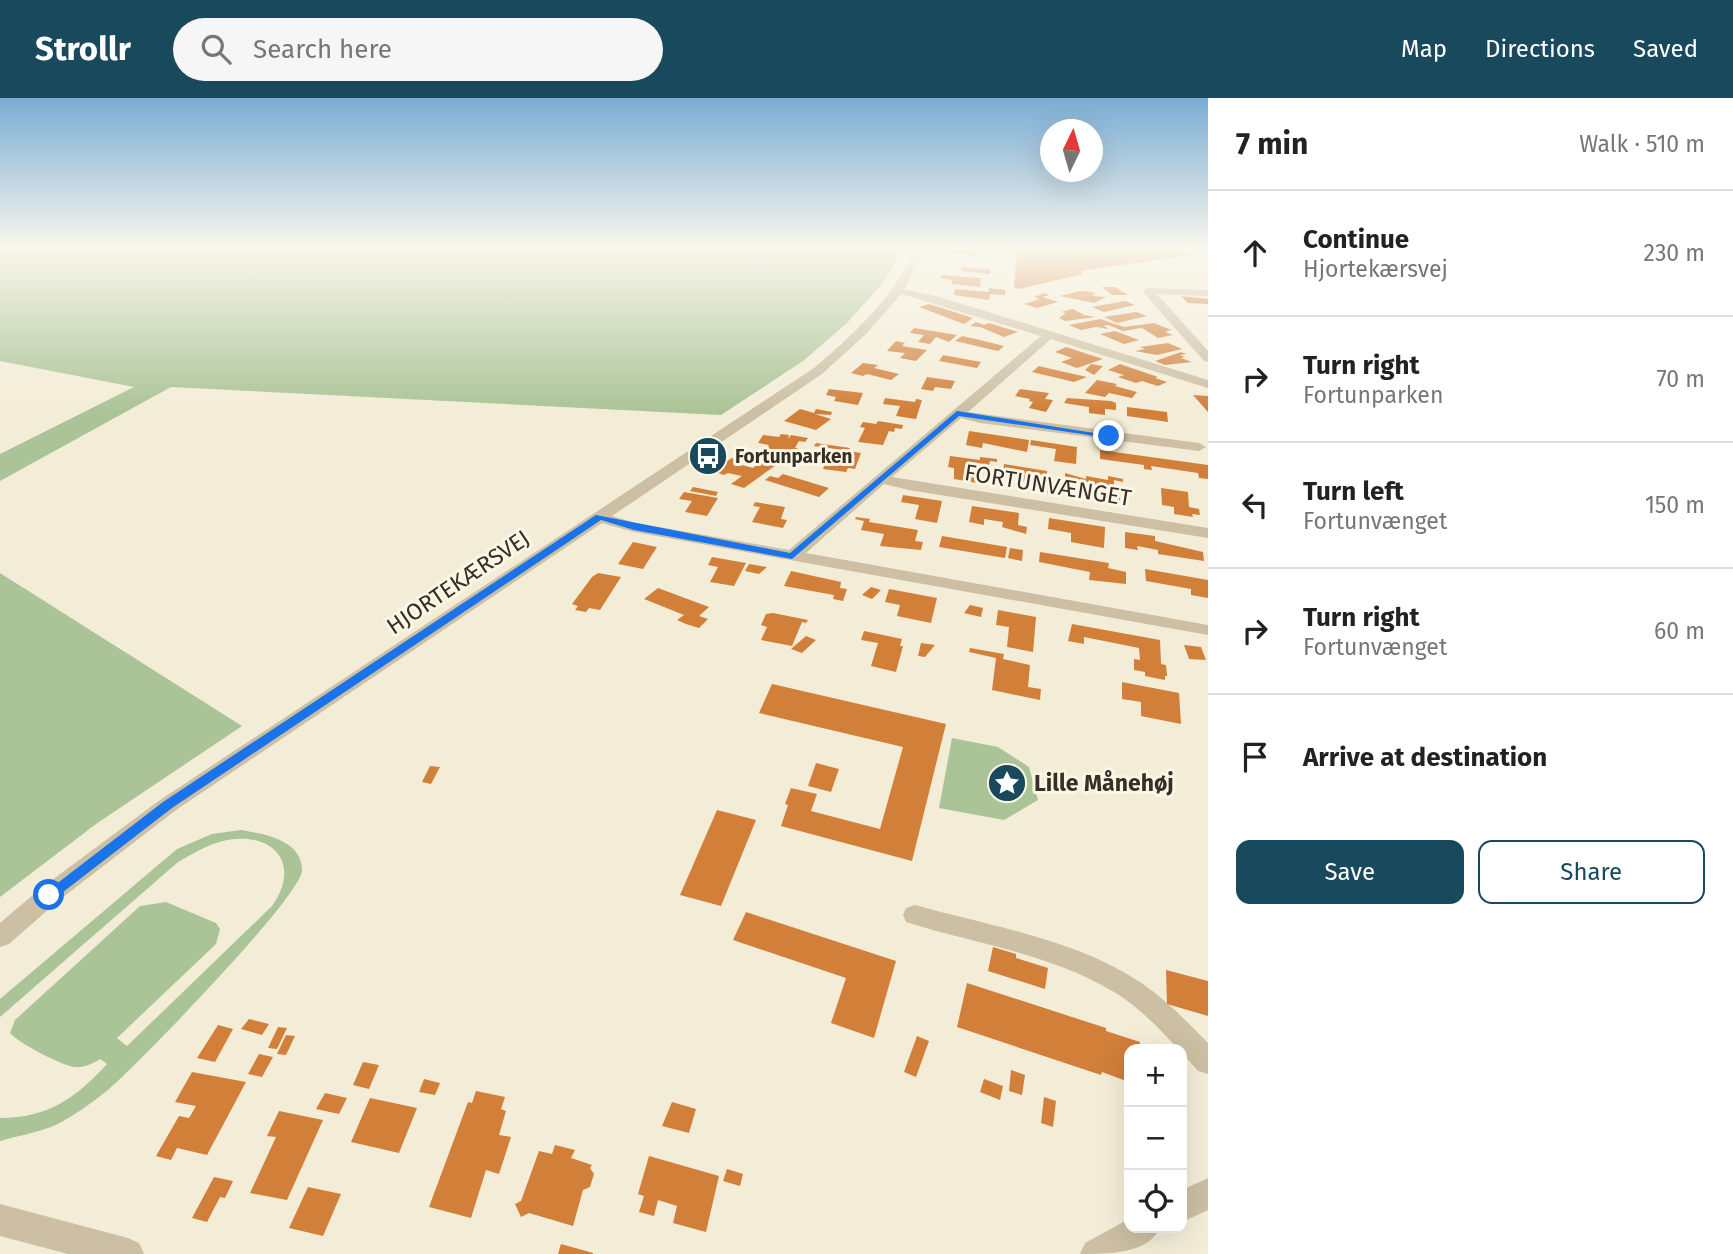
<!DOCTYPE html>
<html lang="en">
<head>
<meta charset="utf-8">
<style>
	body { margin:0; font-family:"Fira Sans",sans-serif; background:#f6f6f6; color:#222 }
	.controls { position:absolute; right:21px; bottom:21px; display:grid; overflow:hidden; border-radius:14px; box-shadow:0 7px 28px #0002 }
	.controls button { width:63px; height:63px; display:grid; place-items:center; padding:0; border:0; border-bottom:2px solid #e0e0e0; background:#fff; color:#222; font:35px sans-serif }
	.compass { position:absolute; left:1040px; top:21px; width:63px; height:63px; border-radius:50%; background:#fff; box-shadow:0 7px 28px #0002; rotate:5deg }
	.stop { position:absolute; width:21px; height:21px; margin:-16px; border:5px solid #1a73e8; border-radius:50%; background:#fff }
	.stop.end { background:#1a73e8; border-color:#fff; box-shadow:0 2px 7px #0008 }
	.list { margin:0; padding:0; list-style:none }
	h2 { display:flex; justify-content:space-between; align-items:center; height:91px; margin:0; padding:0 28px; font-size:30px }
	h2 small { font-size:23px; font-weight:400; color:#767676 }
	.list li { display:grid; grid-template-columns:46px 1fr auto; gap:21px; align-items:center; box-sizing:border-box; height:126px; padding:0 28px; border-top:2px solid #e0e0e0 }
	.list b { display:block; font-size:26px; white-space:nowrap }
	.list p { margin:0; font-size:23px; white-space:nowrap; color:#767676 }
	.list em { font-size:23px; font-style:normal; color:#767676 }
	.actions { display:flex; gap:14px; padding:21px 28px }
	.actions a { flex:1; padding:16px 0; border:2px solid #18495c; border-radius:14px; text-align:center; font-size:24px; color:#18495c }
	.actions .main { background:#18495c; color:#fff }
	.icon { flex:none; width:38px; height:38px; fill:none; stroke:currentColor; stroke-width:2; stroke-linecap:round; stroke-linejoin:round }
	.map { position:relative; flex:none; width:1208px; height:1156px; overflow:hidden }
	header { display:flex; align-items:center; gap:42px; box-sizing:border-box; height:98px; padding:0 35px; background:#18495c; color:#fff }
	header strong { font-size:33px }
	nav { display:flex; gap:38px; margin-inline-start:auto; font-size:24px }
	.search { width:490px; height:63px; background:#f6f6f6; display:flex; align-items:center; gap:18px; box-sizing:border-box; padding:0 24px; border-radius:38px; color:#767676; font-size:26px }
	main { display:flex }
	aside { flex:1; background:#fff }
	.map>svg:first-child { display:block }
	.green { fill:#abc497 }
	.building { fill:#d17f39 }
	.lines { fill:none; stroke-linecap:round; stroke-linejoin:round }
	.street { fill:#ccbfa3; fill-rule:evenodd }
	.route { fill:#1a73e8 }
	.labels { text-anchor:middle; stroke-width:6; stroke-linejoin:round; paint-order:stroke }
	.far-poi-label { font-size:19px; font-weight:bold; fill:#372f26; stroke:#fbf6e5; text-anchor:start }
	.street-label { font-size:23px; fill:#372f26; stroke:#fbf6e5 }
	.poi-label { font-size:23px; font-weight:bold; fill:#372f26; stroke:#fbf6e5; text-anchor:start }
</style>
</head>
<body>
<header>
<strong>Strollr</strong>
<div class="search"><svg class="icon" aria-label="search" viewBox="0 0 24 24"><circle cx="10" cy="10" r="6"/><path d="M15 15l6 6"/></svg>Search here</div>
<nav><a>Map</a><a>Directions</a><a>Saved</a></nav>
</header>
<main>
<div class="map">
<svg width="1208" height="1156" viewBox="0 0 1208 1156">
	<rect width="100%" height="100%" fill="#f3edd8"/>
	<path class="green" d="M0 151H899L896 164 880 188 847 225 803 263 721 317 171 289 0 383V356L134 289 0 263Z
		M0 475 242 628 96 726 0 799Z
		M952 640 998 649 1029 669 1038 702 1004 722 939 710Z
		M241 732C264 736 302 742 302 772 303 797 137 967 109 991 96 1002 67 1023 51 1029 35 1035 17 1038 0 1043V1020C48 1020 76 1000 107 966L100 961C92 966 84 970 74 969 59 966 20 946 10 935L15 922 140 808 166 804 216 825 220 831 216 846 117 940 127 948 272 808C303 764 271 732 223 743 207 747 192 756 178 764L0 919V901L177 751 212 736Z"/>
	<path class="building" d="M953 151 981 153 980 157H967L952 156Z
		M1017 151H1167L1196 156 1081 173 1083 176 1019 191 1014 190Z
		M961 169 990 172V176L961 173Z
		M941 177 981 180 980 189 952 186V182L941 180Z
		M1102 189H1115L1128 197H1112Z
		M989 190 1005 192V197L990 196 989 202 954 197 955 191 989 194Z
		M1080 193 1092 194 1096 196 1091 197 1094 198 1106 199 1094 205 1060 198Z
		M1045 195 1049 197 1043 199 1058 204 1037 210 1024 206 1040 201 1034 199Z
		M1181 198 1208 201V206L1188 205Z
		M1125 203 1135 207 1104 214 1092 209Z
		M929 206 973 220 964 226 919 209Z
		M1073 211 1084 217 1096 219 1065 223 1059 220 1066 215 1061 214Z
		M1136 214 1147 218 1117 225 1104 219Z
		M1100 221 1124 229 1154 225 1171 232 1165 234 1173 237 1158 240 1142 230 1123 233 1108 227 1103 228 1110 231 1096 229 1081 232 1069 227Z
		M976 224 984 227 989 225 1018 234 1004 239 980 229 970 228Z
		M914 230 957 237 949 244 936 239 930 246 918 244 924 237 910 235Z
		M1115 233 1139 242 1124 246 1100 236Z
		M962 238 976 241 1004 248 998 253 955 243Z
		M896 243 905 245 902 248 927 252 916 263 900 260 905 255 887 253Z
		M1168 245 1182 251 1157 257 1135 253 1145 251 1140 249Z
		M1066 249 1103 261 1077 270 1061 264 1072 260 1055 254Z
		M1181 254 1186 256 1180 257 1185 259 1181 260 1192 264 1165 267 1155 263Z
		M943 257 981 264 977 270 939 263Z
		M863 265 878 267 874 270 899 276 891 282 867 276 863 278 851 275Z
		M1091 266 1103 268 1094 277 1085 272Z
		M1120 266 1158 279 1155 280 1167 284 1158 288 1142 283 1136 285 1118 279 1124 277 1108 272Z
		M1039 268 1047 270 1087 279 1074 284 1032 274Z
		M927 279 955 283 951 291 935 289 933 293 921 291Z
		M1097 282 1117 286 1115 288 1137 294 1132 300 1109 295 1105 299 1085 295Z
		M829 291 863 295 858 307 834 303 836 299 826 297Z
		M1020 291 1049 295 1045 301 1053 302 1046 314 1029 310 1033 304 1029 303 1030 301 1015 298Z
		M1193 297 1208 298V314Z
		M885 300 915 304 916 301 922 302 916 321 896 318 900 308 883 306Z
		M1067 300 1111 303 1116 305V312L1105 311V317L1089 315V309L1064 305Z
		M1127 309 1167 314 1168 324 1127 318Z
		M800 311 814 315 816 311 832 314 831 317 815 316 831 321 816 332 784 323Z
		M878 323 903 327 902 331 895 330 894 334 889 333 883 347 858 344 865 330 860 329 863 324 876 326Z
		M969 333 1029 342 1027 354 983 345 982 350 966 347Z
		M781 336 789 337 788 341 791 337 808 340 805 344 799 343 795 350 799 351 792 356 766 352 769 347 758 345 763 337 779 339Z
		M1031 342 1077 349 1076 366 1054 363 1056 351 1030 347Z
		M816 345 850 350 849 353 861 355 855 371 848 370 846 374 823 371 825 366H830L836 351 814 348Z
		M1100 352 1208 367V381L1199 380 1198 375 1151 368 1152 372 1144 371V367L1100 361Z
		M950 358 980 362V359L997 361V364L990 363 989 367 978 365 977 385 954 381V370L948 369Z
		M732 360 741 363 738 366 753 370 759 364 776 367 744 390 731 386 742 378 728 375 724 377 712 373 717 370 710 368 716 364 722 366Z
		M1004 366 1047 373 1046 387 1022 383 1023 378 1003 375Z
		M1065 375 1086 381V378L1108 382V378L1123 381V384L1114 382V392L1120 393V406L1113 405V396L1086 392 1087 385 1065 382Z
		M783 376 829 390 819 399 765 382 770 378 778 380Z
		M1049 381 1058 383 1056 396 1047 395Z
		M693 389 718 394 716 398 690 393Z
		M1161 390 1188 394 1189 409 1199 411 1200 417 1192 416 1193 419 1174 416V409L1162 407Z
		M684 394 718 400 707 418 685 414 692 403 679 401Z
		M903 397 942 403 937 425 915 421 919 407 901 404Z
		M755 404 785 409 781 421 787 422 783 430 752 424 760 409 753 408Z
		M972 408 1019 415 1018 427 1027 429 1026 436 1002 429 1003 424 984 421V427L969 424Z
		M856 419 870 421 869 424 918 432 915 443 923 444 921 452 880 448 884 436 861 432 864 423 855 421Z
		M1049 420 1105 429 1104 450 1071 444V435L1048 431Z
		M1125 434 1155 438V443L1203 454 1204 463 1158 456V452L1137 448 1138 452 1125 450Z
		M942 438 1007 449 1005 460 939 449Z
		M633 444 657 449 643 471 618 466Z
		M1010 450 1023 452 1022 463 1008 460Z
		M1040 454 1109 465 1108 470 1126 474V486L1089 482 1090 474 1039 464Z
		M712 459 746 465 734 488 710 484 718 469 708 467Z
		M749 466 767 469 759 476 745 473Z
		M1145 471 1208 482V500L1191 497V491L1146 483Z
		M791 473 841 484 840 490 847 491 843 503 833 501 834 497 784 488Z
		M598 475 621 479 600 512 589 510 586 514 575 512 578 508 572 506 592 479Z
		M871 489 881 492 872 501 862 497Z
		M658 490 709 509 699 518 708 521 699 530 686 526 677 522 684 517 644 501Z
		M889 491 937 500 931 525 897 518 900 507 885 504Z
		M970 507 983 510 981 519 964 515Z
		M998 512 1036 519 1033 554 1007 549 1009 529 996 527Z
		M773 515 808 522 806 525 802 524 792 548 761 542 767 529 761 527 766 516Z
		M1072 526 1160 542 1161 566 1166 567 1167 578H1165V582L1145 578V574L1134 572V561L1140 562 1139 550 1084 539V546L1068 543Z
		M864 533 902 541 900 548H903L896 574 871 568 878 545 861 542Z
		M806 538 816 542 802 555 791 551Z
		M921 545 935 547 925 559 918 558Z
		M1184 547 1201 549 1206 562 1189 561Z
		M970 550 1004 556 1003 561 1030 567 1028 589 1041 591 1040 602 992 592 996 560 969 554Z
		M1122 584 1179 595 1181 626 1141 618V604L1122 601Z
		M772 586 946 626 912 763 781 728 788 707 785 706 791 690 817 696 811 713 880 731 903 649 759 615Z
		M816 665 839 671 831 694 808 688Z
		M430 668 440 669 431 686 422 684Z
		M717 712 756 722 721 808 680 797Z
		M746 814 896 863 874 940 831 925 846 880 733 842Z
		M993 849 1016 856V860L1048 870 1045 891 988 873Z
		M1166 872 1208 883V918L1167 906Z
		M967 885 1106 930V933L1140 944 1139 951H1129V984L1102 974 1101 977 957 929Z
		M249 921 269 926 262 937 241 931Z
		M218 927 233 931 215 964 197 960Z
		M278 929 287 930 277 951 268 950Z
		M286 937 295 938 286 957 277 956Z
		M917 938 929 943 916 979 904 974Z
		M259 956 273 959 262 979 248 976Z
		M363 964 379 967 369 991 353 987Z
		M1011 972 1025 977 1022 997 1009 993Z
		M192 974 246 984 207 1057 177 1050 171 1062 156 1058 179 1018 189 1020 196 1008 175 1004Z
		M424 981 440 985 435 997 419 994Z
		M984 981 1003 988 1000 1002 980 994Z
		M476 993 505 999 501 1011 506 1013 499 1037 511 1039 499 1076 486 1072 471 1120 429 1109 468 1004 472 1005Z
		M325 995 347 1000 339 1016 316 1011Z
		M1044 999 1056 1003 1053 1029 1041 1025Z
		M370 1000 417 1010 399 1055 351 1044Z
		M672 1004 696 1011 689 1035 662 1028Z
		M279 1013 323 1022 287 1102 250 1095 276 1039 267 1038Z
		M555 1047 575 1052 571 1060 592 1067 590 1070 594 1076 590 1089 583 1092 573 1128 529 1115 521 1119 515 1106 521 1103 539 1053 552 1056Z
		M649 1058 719 1078 706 1134 673 1125 677 1108 658 1102 654 1118 639 1114 644 1098 638 1096Z
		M727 1071 743 1076 740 1088 723 1083Z
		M214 1079 233 1083 225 1100 220 1099 207 1124 192 1120Z
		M308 1089 341 1096 323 1138 289 1130Z
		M561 1146 593 1155V1156H558Z"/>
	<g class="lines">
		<path class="street" d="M916 151H926L904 191 940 199 1208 282V290L1051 241 968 314 1199 345 1206 349 1199 353 980 325 961 320 892 379 1208 430V440L909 392 884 386 806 455 1208 527V537L634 434 602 425 176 712 58 803 9 846 0 849V825L40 791 160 702 814 270C855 235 892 201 916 151ZM901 196 1041 238 789 452 636 425 612 418 822 276 867 235Z
			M1148 190 1208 192V198L1157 196 1208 253V264L1204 263 1144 195 1143 193Z
			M915 807C986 827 1073 841 1135 881 1163 898 1185 922 1208 945V976L1198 973 1182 955V951H1178C1159 930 1139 909 1114 894 1051 856 976 846 906 824L903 817 906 810Z
			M1208 1080V1112L1182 1124V1092Z
			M0 1106 128 1140 139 1145 144 1156H68L0 1138Z
			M1129 1121V1130H1160C1148 1156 1108 1156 1080 1156L1085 1145Z"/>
	</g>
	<linearGradient id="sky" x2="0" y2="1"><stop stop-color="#7aadd3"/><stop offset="0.48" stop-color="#faf7ed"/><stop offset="1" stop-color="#faf7ed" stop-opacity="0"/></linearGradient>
	<rect width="1208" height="313" fill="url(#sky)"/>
	<path class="route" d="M957 313 1113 338 1109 340 959 318 792 461 634 432 601 422 172 710 54 801H44L42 797 163 704 596 417 790 455Z"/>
	<defs>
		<g id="bus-disc" transform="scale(2.0125)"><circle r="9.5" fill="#18495c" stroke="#fbf6e5"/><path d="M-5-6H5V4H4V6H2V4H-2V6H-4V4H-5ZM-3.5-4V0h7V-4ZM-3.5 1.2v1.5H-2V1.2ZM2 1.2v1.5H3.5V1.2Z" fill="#fff"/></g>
		<g id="sight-disc" transform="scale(2.0125)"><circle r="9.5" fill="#18495c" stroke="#fbf6e5"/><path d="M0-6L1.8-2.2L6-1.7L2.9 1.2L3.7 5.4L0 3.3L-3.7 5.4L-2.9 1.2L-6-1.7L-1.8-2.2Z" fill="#fff"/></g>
	</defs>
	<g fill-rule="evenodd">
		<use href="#bus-disc" x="708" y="358"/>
		<use href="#sight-disc" x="1007" y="685"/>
	</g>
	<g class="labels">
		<g class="far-poi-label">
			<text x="735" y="365">Fortunparken</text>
		</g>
		<g class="street-label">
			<text transform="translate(1048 387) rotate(9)" y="8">FORTUNVÆNGET</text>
			<text transform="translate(458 484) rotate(-34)" y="8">HJORTEKÆRSVEJ</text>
		</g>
		<g class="poi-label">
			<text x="1034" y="693">Lille Månehøj</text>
		</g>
	</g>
</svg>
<div class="controls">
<button>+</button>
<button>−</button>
<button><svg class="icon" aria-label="locate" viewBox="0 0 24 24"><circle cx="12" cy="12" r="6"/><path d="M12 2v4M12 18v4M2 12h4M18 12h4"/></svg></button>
</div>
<svg class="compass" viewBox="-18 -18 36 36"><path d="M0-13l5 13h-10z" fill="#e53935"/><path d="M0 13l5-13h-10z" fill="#767676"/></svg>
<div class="stop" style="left:49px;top:797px"></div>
<div class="stop end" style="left:1109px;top:338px"></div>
</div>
<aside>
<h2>7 min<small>Walk · 510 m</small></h2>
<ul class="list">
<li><svg class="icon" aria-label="ahead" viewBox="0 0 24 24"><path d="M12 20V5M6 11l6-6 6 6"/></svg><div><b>Continue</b><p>Hjortekærsvej</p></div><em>230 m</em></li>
<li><svg class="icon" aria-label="right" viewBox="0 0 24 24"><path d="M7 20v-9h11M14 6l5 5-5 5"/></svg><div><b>Turn right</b><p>Fortunparken</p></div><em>70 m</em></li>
<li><svg class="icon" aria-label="left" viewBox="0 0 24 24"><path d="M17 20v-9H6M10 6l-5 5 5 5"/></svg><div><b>Turn left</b><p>Fortunvænget</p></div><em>150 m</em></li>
<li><svg class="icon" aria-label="right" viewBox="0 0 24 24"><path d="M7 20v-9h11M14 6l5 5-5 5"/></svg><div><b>Turn right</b><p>Fortunvænget</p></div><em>60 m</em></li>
<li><svg class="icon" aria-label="arrive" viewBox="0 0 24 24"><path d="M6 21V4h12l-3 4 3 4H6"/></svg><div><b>Arrive at destination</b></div></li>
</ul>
<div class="actions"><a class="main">Save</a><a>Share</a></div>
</aside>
</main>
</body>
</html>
